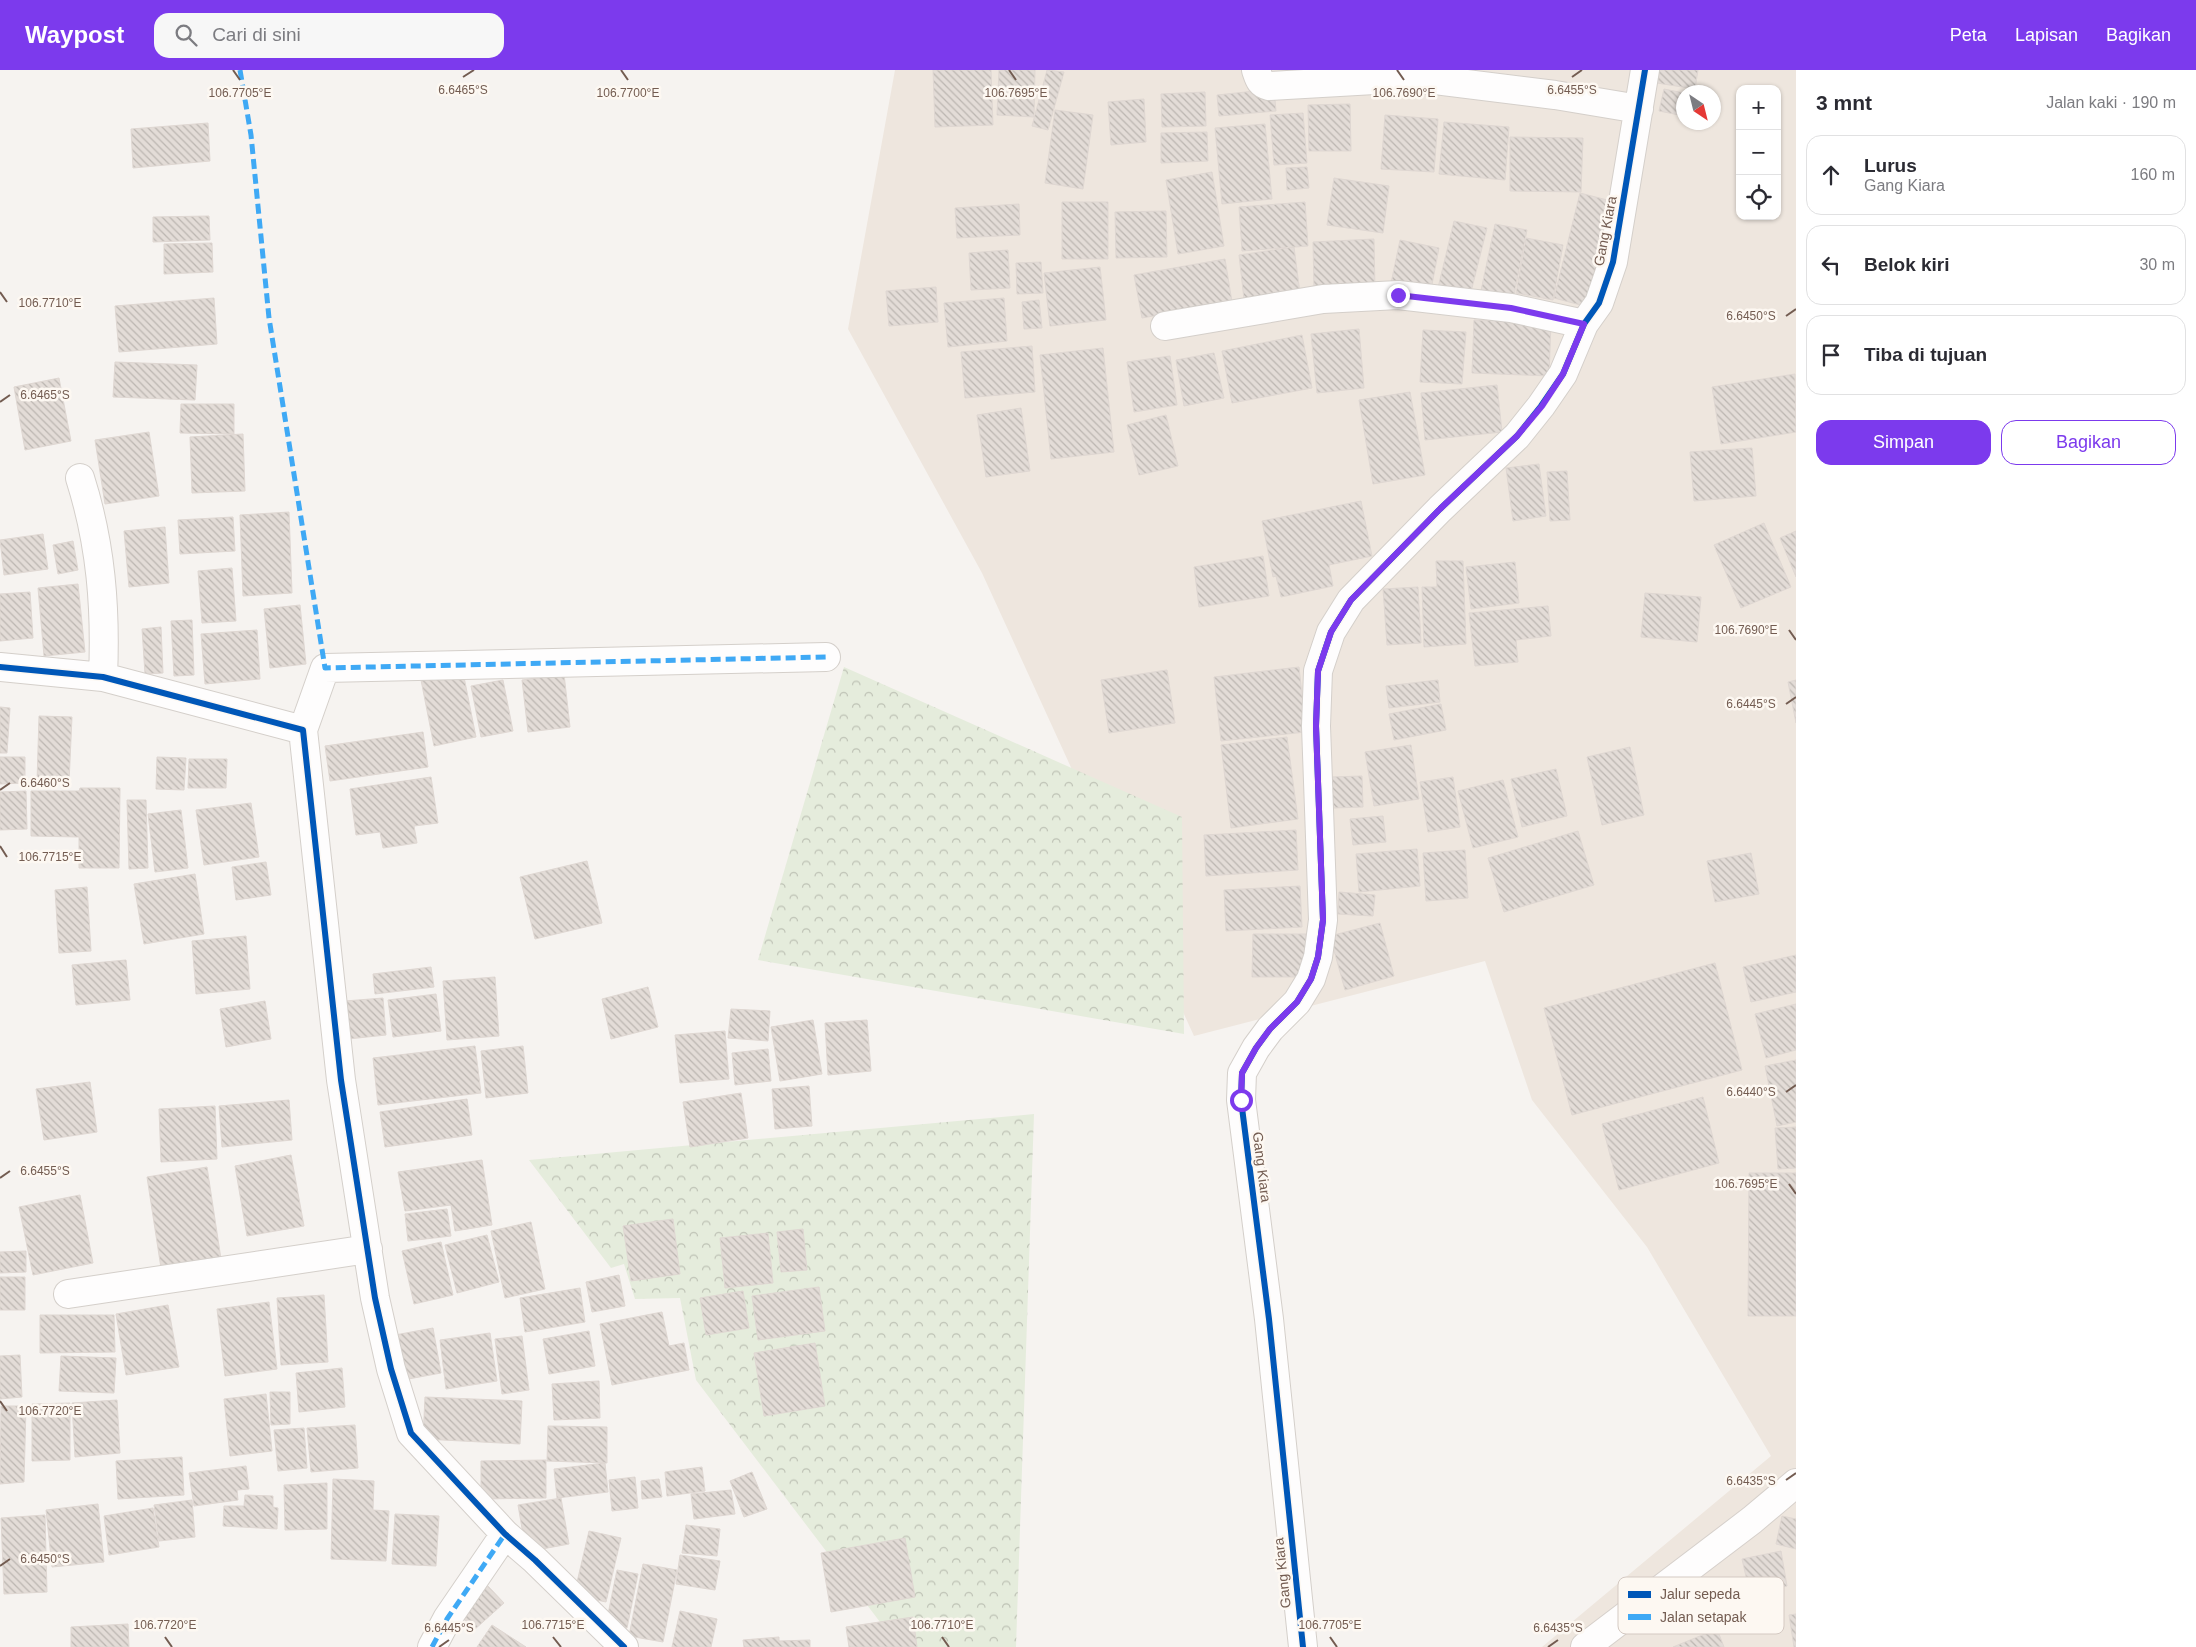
<!DOCTYPE html>
<html lang="id">
<head>
<meta charset="utf-8">
<style>
	body { margin:0; font-family:Arial,sans-serif; background:#f7f7f7; color:#2b2b33 }
	.controls { position:absolute; right:15px; top:15px; display:grid; overflow:hidden; border-radius:10px; box-shadow:0 1px 4px #0004 }
	.controls button { width:45px; height:45px; display:grid; place-items:center; padding:0; border:0; border-bottom:1px solid #e1e1e2; background:#fff; color:#2b2b33; font:25px sans-serif }
	.compass { position:absolute; left:1676px; top:15px; width:45px; height:45px; border-radius:50%; background:#fff; box-shadow:0 1px 4px #0004; rotate:145deg }
	.stop { position:absolute; width:15px; height:15px; margin:-11px; border:4px solid #7c3aed; border-radius:50%; background:#fff }
	.stop.end { background:#7c3aed; border-color:#fff; box-shadow:0 1px 5px #0008 }
	.list { margin:0; padding:0; list-style:none }
	h2 { display:flex; justify-content:space-between; align-items:center; height:65px; margin:0; padding:0 20px; font-size:21px }
	h2 small { font-size:16px; font-weight:400; color:#7c7c81 }
	.list li { display:grid; grid-template-columns:32px 1fr auto; gap:15px; align-items:center; box-sizing:border-box; height:80px; margin:0 10px 10px; padding:0 10px; border:1px solid #e1e1e2; border-radius:15px }
	.list b { display:block; font-size:19px; white-space:nowrap }
	.list p { margin:0; font-size:16px; white-space:nowrap; color:#7c7c81 }
	.list em { font-size:16px; font-style:normal; color:#7c7c81 }
	.actions { display:flex; gap:10px; padding:15px 20px }
	.actions a { flex:1; padding:11px 0; border:1px solid #7c3aed; border-radius:15px; text-align:center; font-size:18px; color:#7c3aed }
	.actions .main { background:#7c3aed; color:#fff }
	.icon { flex:none; width:28px; height:28px; fill:none; stroke:currentColor; stroke-width:2; stroke-linecap:round; stroke-linejoin:round }
	.map { position:relative; flex:none; width:1796px; height:1577px; overflow:hidden }
	header { display:flex; align-items:center; gap:30px; box-sizing:border-box; height:70px; padding:0 25px; background:#7c3aed; color:#fff }
	header strong { font-size:24px }
	nav { display:flex; gap:28px; margin-inline-start:auto; font-size:18px }
	.search { width:350px; height:45px; background:#f7f7f7; display:flex; align-items:center; gap:12px; box-sizing:border-box; padding:0 18px; border-radius:15px; color:#7c7c81; font-size:19px }
	main { display:flex }
	aside { flex:1; background:#fff }
	.map>svg:first-child { display:block }
	.residential { fill:#eee6de; fill-rule:evenodd }
	.forest { fill:url(#forest-crowns) }
	.building { fill:url(#building-back-hatch); stroke:#dfd7d2 }
	.lines { fill:none; stroke-linecap:round; stroke-linejoin:round }
	.street-casing { stroke:#d4cfca; stroke-width:30 }
	.secondary-casing { stroke:#d6d0cb; stroke-width:30 }
	.street { stroke:#fefdfd; stroke-width:28 }
	.secondary { stroke:#fefdfd; stroke-width:28 }
	.quiet { stroke:#3fa9f5; stroke-width:5; stroke-dasharray:10 5; stroke-linecap:butt }
	.cycleway-casing { stroke:#fdf8f2; stroke-width:9 }
	.cycleway { stroke:#0057b8; stroke-width:6 }
	.route { stroke:#7c3aed; stroke-width:6 }
	.ticks { fill:none; stroke:#735c51; stroke-width:2 }
	.labels { text-anchor:middle; stroke-width:5; stroke-linejoin:round; paint-order:stroke }
	.street-label { font-size:14px; fill:#735c51; stroke:#fdf8f2 }
	.key { fill:#fdf8f2; stroke:#d4c9c2; stroke-width:1 }
	.key-label { font-size:14px; fill:#735c51 }
	.ticks-label { font-size:12px; text-anchor:middle; fill:#735c51; stroke:#fdf8f2; stroke-width:5; stroke-linejoin:round; paint-order:stroke }
</style>
</head>
<body>
<header>
<strong>Waypost</strong>
<div class="search"><svg class="icon" aria-label="search" viewBox="0 0 24 24"><circle cx="10" cy="10" r="6"/><path d="M15 15l6 6"/></svg>Cari di sini</div>
<nav><a>Peta</a><a>Lapisan</a><a>Bagikan</a></nav>
</header>
<main>
<div class="map">
<svg width="1796" height="1577" viewBox="0 0 1796 1577">
	<defs>
		<pattern id="forest-crowns" width="20" height="18" patternUnits="userSpaceOnUse" patternTransform="scale(1.25)"><rect width="20" height="18" fill="#e5ecdc"/><path d="M2 6a3 3 0 1 1 6 0M12 15a3 3 0 1 1 6 0" fill="none" stroke="#bec2b5"/></pattern>
		<pattern id="building-back-hatch" width="6" height="6" patternUnits="userSpaceOnUse" patternTransform="scale(1.25)"><rect width="6" height="6" fill="#e3dcd7"/><path d="M-1 5l2 2M0 0l6 6M5-1l2 2" fill="none" stroke="#bcb6b1"/></pattern>
	</defs>
	<rect width="100%" height="100%" fill="#f6f3f0"/>
	<path class="residential" d="M895 0H1796V1577H1542L1771 1386 1647 1177 1532 1030 1485 891 1194 966 982 503 848 259ZM1740 19H1777V146H1740ZM1684 22H1714V52H1684Z"/>
	<path class="forest" d="M844 597 1182 747 1184 964 758 890Z
		M1034 1044 1016 1577H899L696 1310 680 1228 635 1229 624 1194 611 1198 529 1090Z"/>
	<path class="building" d="M933 0H991L993 55 935 57Z
		M999 0H1035L1034 47 997 45Z
		M1047 0 1064 2 1048 60 1032 56Z
		M1659 0H1698L1695 19 1657 13Z
		M1274 19 1276 41 1219 46 1217 25Z
		M1664 19 1684 23V46L1659 41Z
		M1205 22 1206 56 1162 57 1161 24Z
		M1144 29 1146 72 1111 75 1108 32Z
		M1350 34 1351 81H1309L1308 35Z
		M1055 40 1093 45 1083 119 1045 113Z
		M1303 43 1307 93 1274 95 1270 45Z
		M1385 45 1438 49 1434 102 1381 99Z
		M1444 52 1509 57 1505 110 1439 104Z
		M208 53 210 91 133 98 131 59Z
		M1265 54 1272 129 1222 134 1215 58Z
		M1207 62 1208 91 1161 93V63Z
		M1510 67 1583 68 1581 122 1510 121Z
		M1307 97 1309 118 1287 120 1286 98Z
		M1212 102 1224 176 1178 184 1166 110Z
		M1334 108 1389 116 1383 163 1327 155Z
		M1580 123 1619 133 1592 238 1554 228Z
		M1062 132H1108V189H1062Z
		M1305 132 1308 176 1242 181 1239 137Z
		M1019 134 1020 165 957 168 955 138Z
		M1166 141 1167 187 1116 188 1115 142Z
		M209 146 210 170 153 172V147Z
		M1454 151 1487 158 1469 230 1437 222Z
		M1495 154 1527 160 1512 235 1479 230Z
		M1526 168 1563 175 1553 230 1516 223Z
		M1374 169 1375 220 1314 221 1313 172Z
		M1400 170 1439 178 1430 225 1390 218Z
		M212 173 213 202 164 204V174Z
		M1294 177 1301 231 1245 238 1239 185Z
		M1008 180 1010 218 971 220 969 183Z
		M1225 189 1232 232 1142 248 1134 205Z
		M1041 192 1043 223 1017 224 1016 193Z
		M1100 197 1106 250 1050 256 1044 203Z
		M936 217 938 252 889 256 886 221Z
		M214 228 217 274 119 282 115 236Z
		M1004 228 1007 271 948 277 944 233Z
		M1039 230 1042 258 1024 259 1022 232Z
		M1474 250 1551 252 1549 306 1472 303Z
		M1359 259 1364 318 1317 323 1311 264Z
		M1423 260 1466 262 1462 314 1420 312Z
		M1302 265 1312 318 1232 333 1222 281Z
		M1032 276 1035 322 965 328 961 282Z
		M1103 278 1114 382 1051 389 1040 285Z
		M1214 283 1224 328 1184 336 1176 290Z
		M1170 286 1177 335 1134 342 1127 292Z
		M115 292 197 295 195 330 113 327Z
		M1795 304 1796 362 1721 374 1712 317Z
		M59 308 71 371 25 380 14 317Z
		M1497 315 1502 362 1425 370 1421 323Z
		M1410 322 1425 405 1373 414 1359 330Z
		M181 334H234V364L180 363Z
		M1021 338 1030 401 986 407 977 345Z
		M1166 345 1178 396 1139 405 1127 355Z
		M149 362 159 426 105 434 95 370Z
		M243 364 245 421 192 423 190 367Z
		M1752 378 1756 426 1694 431 1690 382Z
		M1539 394 1546 446 1513 451 1506 398Z
		M1567 401 1570 450 1550 451 1547 402Z
		M1361 431 1372 486 1329 495 1333 516 1281 527 1276 506 1273 507 1262 451Z
		M289 442 292 523 243 526 240 445Z
		M233 447 235 481 180 484 178 450Z
		M1764 453 1791 517 1741 538 1714 475Z
		M165 457 169 513 129 517 124 461Z
		M1796 461V507L1780 468Z
		M43 464 48 499 4 505 0 470Z
		M73 471 78 500 58 504 53 475Z
		M1263 486 1269 526 1199 537 1194 497Z
		M1436 491H1463L1466 574 1424 577 1422 517H1437Z
		M1515 492 1519 533 1471 539 1466 497Z
		M232 498 236 551 202 553 198 501Z
		M78 514 85 582 44 586 38 518Z
		M1418 517 1421 573 1387 575 1383 519Z
		M30 522 33 568 0 571V524Z
		M1645 523 1701 527 1697 572 1641 567Z
		M300 535 306 594 270 598 264 539Z
		M1548 536 1551 566 1516 570 1518 592 1475 596 1469 543Z
		M192 550 194 605 174 606 171 551Z
		M161 557 163 603 145 604 142 559Z
		M257 560 260 609 205 614 201 564Z
		M1299 597 1306 662 1221 671 1214 607Z
		M1167 600 1175 653 1109 663 1101 610Z
		M463 602 476 667 434 676 421 610Z
		M564 604 570 657 528 662 522 610Z
		M503 610 513 661 481 667 471 616Z
		M1438 610 1440 632 1389 638 1386 616Z
		M1796 610V653L1788 612Z
		M1441 634 1446 660 1394 670 1389 644Z
		M0 637 10 638 7 683H0Z
		M39 646 72 647 69 713 37 712Z
		M423 662 428 697 330 711 325 676Z
		M1287 667 1298 749 1231 758 1221 675Z
		M1411 675 1419 729 1374 736 1365 682Z
		M1630 677 1644 745 1602 755 1587 687Z
		M0 687H25V713L0 714Z
		M157 687 186 688 184 720 156 719Z
		M189 689H227L226 718H188Z
		M1556 699 1567 746 1522 757 1511 709Z
		M1362 706 1363 737 1333 738 1331 707Z
		M431 707 438 753 414 756 417 773 383 778 380 762 356 765 350 719Z
		M1453 707 1460 757 1428 762 1420 712Z
		M1503 710 1518 767 1473 778 1458 721Z
		M80 718H120L119 798H79V767L31 766V721H79Z
		M26 721 27 759 0 760V722Z
		M127 730H146L148 798 129 799Z
		M251 733 259 787 204 795 196 740Z
		M181 740 188 798 155 802 148 744Z
		M1383 746 1386 772 1353 775 1350 749Z
		M1296 760 1298 800 1206 806 1204 765Z
		M1578 761 1594 815 1504 842 1488 788Z
		M1417 779 1420 816 1359 822 1356 784Z
		M1465 780 1468 828 1426 831 1423 783Z
		M1751 783 1759 824 1715 832 1707 791Z
		M587 791 602 853 535 869 520 807Z
		M266 792 271 825 236 830 232 797Z
		M195 804 204 864 144 874 134 814Z
		M1300 816 1302 857 1226 861 1224 820Z
		M87 817 91 881 59 883 55 820Z
		M1339 822 1375 825 1373 846 1338 844Z
		M1380 853 1394 906 1345 920 1330 866Z
		M1253 864H1306V907H1252Z
		M246 866 250 919 196 924 192 871Z
		M1796 885V922L1751 932 1743 897Z
		M126 890 130 930 76 935 72 895Z
		M1715 893 1742 1000 1572 1045 1544 938Z
		M431 897 434 917 375 924 373 904Z
		M495 907 499 966 447 970 443 911Z
		M648 917 658 957 611 969 602 929Z
		M436 924 441 961 393 967 388 930Z
		M383 928 386 965 348 969 345 931Z
		M265 931 271 969 226 977 220 939Z
		M1796 934V980L1766 988 1755 944Z
		M731 939 770 941 768 971 728 968Z
		M813 950 822 1004 780 1011 771 957Z
		M867 950 871 1001 828 1005 825 953Z
		M725 961 729 1009 680 1013 675 965Z
		M475 976 481 1023 378 1035 373 988Z
		M523 976 528 1023 486 1028 481 981Z
		M768 979 771 1011 735 1015 732 983Z
		M1796 990V1052L1777 1056 1765 996Z
		M90 1012 97 1062 44 1070 36 1019Z
		M809 1016 812 1056 775 1059 772 1019Z
		M741 1023 748 1068 690 1077 683 1032Z
		M1703 1027 1719 1093 1619 1120 1602 1054Z
		M467 1029 472 1065 385 1077 380 1042Z
		M289 1030 292 1070 222 1077 219 1036Z
		M215 1036 217 1089 161 1092 159 1039Z
		M1796 1057V1098L1778 1099 1775 1058Z
		M291 1085 304 1156 247 1166 235 1096Z
		M482 1090 492 1155 455 1161 451 1135 405 1141 398 1102Z
		M207 1097 221 1189 161 1198 147 1107Z
		M1749 1103H1796V1246H1748Z
		M80 1125 93 1193 33 1205 19 1137Z
		M447 1139 451 1166 408 1171 405 1144Z
		M673 1149 680 1204 631 1211 623 1156Z
		M531 1152 545 1219 505 1228 491 1161Z
		M803 1159 807 1200 781 1202 777 1162Z
		M768 1163 773 1213 725 1218 720 1168Z
		M487 1165 499 1212 457 1223 445 1175Z
		M441 1172 453 1225 414 1234 402 1181Z
		M26 1181V1202L0 1203V1182Z
		M619 1205 625 1236 592 1242 586 1212Z
		M0 1207H25V1240H0Z
		M819 1217 825 1261 758 1270 752 1226Z
		M580 1218 585 1252 525 1262 520 1228Z
		M743 1221 749 1258 706 1265 700 1228Z
		M324 1225 328 1292 281 1295 277 1228Z
		M269 1232 277 1299 225 1306 217 1239Z
		M168 1235 179 1297 126 1305 116 1244Z
		M662 1242 669 1276 684 1273 689 1300 612 1315 600 1254Z
		M40 1245H114L115 1282 40 1283Z
		M433 1258 441 1303 403 1310 395 1265Z
		M589 1261 595 1296 549 1304 543 1269Z
		M490 1263 497 1311 446 1319 440 1270Z
		M522 1266 529 1320 502 1324 495 1269Z
		M815 1273 825 1336 764 1346 754 1283Z
		M20 1285 22 1327 0 1329V1286Z
		M61 1286 116 1288 114 1323 59 1321Z
		M342 1298 345 1337 299 1342 296 1303Z
		M599 1311 600 1348 554 1350 552 1314Z
		M270 1322H290V1354L271 1355Z
		M266 1324 272 1381 230 1386 224 1329Z
		M425 1327 522 1331 520 1374 423 1369Z
		M117 1330 120 1383 75 1387 72 1333Z
		M70 1333V1390L32 1391V1334Z
		M1 1336H26L24 1412 0 1414Z
		M355 1355 358 1398 311 1402 307 1358Z
		M548 1356 607 1357V1393L547 1391Z
		M304 1358 307 1398 278 1401 274 1360Z
		M182 1387 184 1425 118 1429 116 1391Z
		M546 1390V1428L481 1429V1391Z
		M605 1393 608 1422 557 1428 554 1399Z
		M246 1396 249 1419 237 1420 238 1430 194 1436 189 1403Z
		M702 1397 705 1421 667 1426 665 1402Z
		M752 1402 767 1439 744 1447 730 1411Z
		M635 1407 638 1438 612 1441 609 1410Z
		M333 1409 374 1411 373 1440 389 1441 386 1491 331 1489Z
		M659 1409 662 1427 642 1429 641 1411Z
		M327 1413V1459L285 1460 284 1415Z
		M731 1420 735 1444 694 1449 691 1424Z
		M245 1425 273 1426V1437L278 1438 277 1459 223 1456 224 1436H244Z
		M561 1428 569 1474 526 1482 518 1435Z
		M192 1430 195 1467 159 1471 154 1435Z
		M98 1434 104 1492 52 1497 46 1440Z
		M153 1438 159 1477 109 1485 104 1446Z
		M395 1444 439 1446 436 1496 392 1494Z
		M45 1445 47 1522 4 1524 1 1448Z
		M1782 1446 1796 1449V1479L1776 1474Z
		M686 1455 720 1459 717 1486 682 1483Z
		M589 1461 621 1468 606 1532 574 1525Z
		M905 1468 915 1527 831 1542 821 1483Z
		M1781 1481 1787 1516 1750 1524 1742 1489Z
		M680 1485 720 1491 715 1520 676 1514Z
		M643 1494 677 1500 663 1572 629 1566Z
		M617 1500 638 1504 627 1558 606 1554Z
		M488 1516 504 1533 474 1560 458 1543Z
		M680 1541 717 1549 711 1577H672Z
		M1796 1544V1577H1794L1789 1545Z
		M913 1547 917 1577H849L846 1557Z
		M128 1554 129 1577H71V1557Z
		M492 1555 526 1577H477Z
		M1717 1559 1724 1577H1673Z
		M779 1567V1571L810 1570V1577H744L743 1570Z"/>
	<g class="lines">
		<g class="street-casing">
			<path id="street" d="M1256 0C1259 9 1260 14 1269 16L1392 9 1435 10 1555 25 1639 39
				M1165 256 1323 229 1398 225 1511 238 1584 254
				M80 408C101 474 106 538 103 607
				M0 597 103 607 303 660 341 1010 375 1228 391 1299 411 1363 505 1464 535 1490 624 1577
				M303 660 325 598 826 587
				M68 1224 368 1179
				M432 1577 447 1549 505 1464
				M1303 1577 1269 1249 1241 1030 1242 1003 1256 978 1270 959 1297 932 1311 909 1318 887 1323 850 1316 656 1318 601 1331 562 1351 530 1440 439 1517 366 1541 336 1563 304 1584 254 1599 233 1613 192 1645 0"/>
		</g>
		<g class="secondary-casing">
			<path id="secondary" d="M1585 1577 1752 1450 1796 1413"/>
		</g>
		<use href="#street" class="street"/>
		<use href="#secondary" class="secondary"/>
		<path class="quiet" d="M240 0 251 65 269 248 325 598 826 587
			M432 1577 447 1549 505 1464"/>
		<g class="cycleway-casing">
			<path id="cycleway" d="M0 597 103 607 303 660 341 1010 375 1228 391 1299 411 1363 505 1464 535 1490 624 1577
				M1303 1577 1269 1249 1241 1030 1242 1003 1256 978 1270 959 1297 932 1311 909 1318 887 1323 850 1316 656 1318 601 1331 562 1351 530 1440 439 1517 366 1541 336 1563 304 1584 254 1599 233 1613 192 1645 0"/>
		</g>
		<use href="#cycleway" class="cycleway"/>
	</g>
	<g class="lines">
		<path class="route" d="M1241 1030 1242 1003 1256 978 1270 959 1297 932 1311 909 1318 887 1323 850 1316 656 1318 601 1331 562 1351 530 1440 439 1517 366 1542 336 1563 304 1584 254 1511 238 1398 225"/>
	</g>
	<path class="ticks" d="M233 0 240 10M621 0 628 10M1009 0 1016 10M1397 0 1404 10M463 7 474 0M1572 7 1582 0M0 222 7 232M1786 246 1796 239M0 332 10 325M1789 560 1796 570M1786 634 1796 627M0 720 10 713M0 776 7 787M1786 1022 1796 1015M0 1108 10 1101M1789 1114 1796 1124M0 1331 7 1341M1786 1410 1796 1403M0 1496 10 1489M165 1567 172 1577M553 1567 561 1577M942 1567 949 1577M1330 1567 1337 1577M439 1577 449 1570M1548 1577 1558 1570"/>
	<g class="labels">
		<g class="street-label">
			<text transform="translate(1605 161) rotate(-79)" y="5">Gang Kiara</text>
			<text transform="translate(1262 1097) rotate(83)" y="5">Gang Kiara</text>
			<text transform="translate(1282 1503) rotate(-96)" y="5">Gang Kiara</text>
		</g>
	</g>
	<rect x="1618" y="1507" width="166" height="57" rx="8" class="key"/>
	<rect x="1628" y="1521" width="23" height="7" fill="#0057b8"/>
	<rect x="1628" y="1544" width="23" height="6" fill="#3fa9f5"/>
	<g class="key-label">
		<text x="1660" y="1529">Jalur sepeda</text>
		<text x="1660" y="1552">Jalan setapak</text>
	</g>
	<g class="ticks-label">
		<text x="463" y="24">6.6465°S</text>
		<text x="1572" y="24">6.6455°S</text>
		<text x="1016" y="27">106.7695°E</text>
		<text x="240" y="27">106.7705°E</text>
		<text x="628" y="27">106.7700°E</text>
		<text x="1404" y="27">106.7690°E</text>
		<text x="50" y="237">106.7710°E</text>
		<text x="1751" y="250">6.6450°S</text>
		<text x="45" y="329">6.6465°S</text>
		<text x="1746" y="564">106.7690°E</text>
		<text x="1751" y="638">6.6445°S</text>
		<text x="45" y="717">6.6460°S</text>
		<text x="50" y="791">106.7715°E</text>
		<text x="1751" y="1026">6.6440°S</text>
		<text x="45" y="1105">6.6455°S</text>
		<text x="1746" y="1118">106.7695°E</text>
		<text x="50" y="1345">106.7720°E</text>
		<text x="1751" y="1415">6.6435°S</text>
		<text x="45" y="1493">6.6450°S</text>
		<text x="165" y="1559">106.7720°E</text>
		<text x="553" y="1559">106.7715°E</text>
		<text x="942" y="1559">106.7710°E</text>
		<text x="1330" y="1559">106.7705°E</text>
		<text x="449" y="1562">6.6445°S</text>
		<text x="1558" y="1562">6.6435°S</text>
	</g>
</svg>
<div class="controls">
<button>+</button>
<button>−</button>
<button><svg class="icon" aria-label="locate" viewBox="0 0 24 24"><circle cx="12" cy="12" r="6"/><path d="M12 2v4M12 18v4M2 12h4M18 12h4"/></svg></button>
</div>
<svg class="compass" viewBox="-18 -18 36 36"><path d="M0-13l5 13h-10z" fill="#e53935"/><path d="M0 13l5-13h-10z" fill="#7c7c81"/></svg>
<div class="stop" style="left:1241px;top:1030px"></div>
<div class="stop end" style="left:1398px;top:225px"></div>
</div>
<aside>
<h2>3 mnt<small>Jalan kaki · 190 m</small></h2>
<ul class="list">
<li><svg class="icon" aria-label="ahead" viewBox="0 0 24 24"><path d="M12 20V5M6 11l6-6 6 6"/></svg><div><b>Lurus</b><p>Gang Kiara</p></div><em>160 m</em></li>
<li><svg class="icon" aria-label="left" viewBox="0 0 24 24"><path d="M17 20v-9H6M10 6l-5 5 5 5"/></svg><div><b>Belok kiri</b></div><em>30 m</em></li>
<li><svg class="icon" aria-label="arrive" viewBox="0 0 24 24"><path d="M6 21V4h12l-3 4 3 4H6"/></svg><div><b>Tiba di tujuan</b></div></li>
</ul>
<div class="actions"><a class="main">Simpan</a><a>Bagikan</a></div>
</aside>
</main>
</body>
</html>
